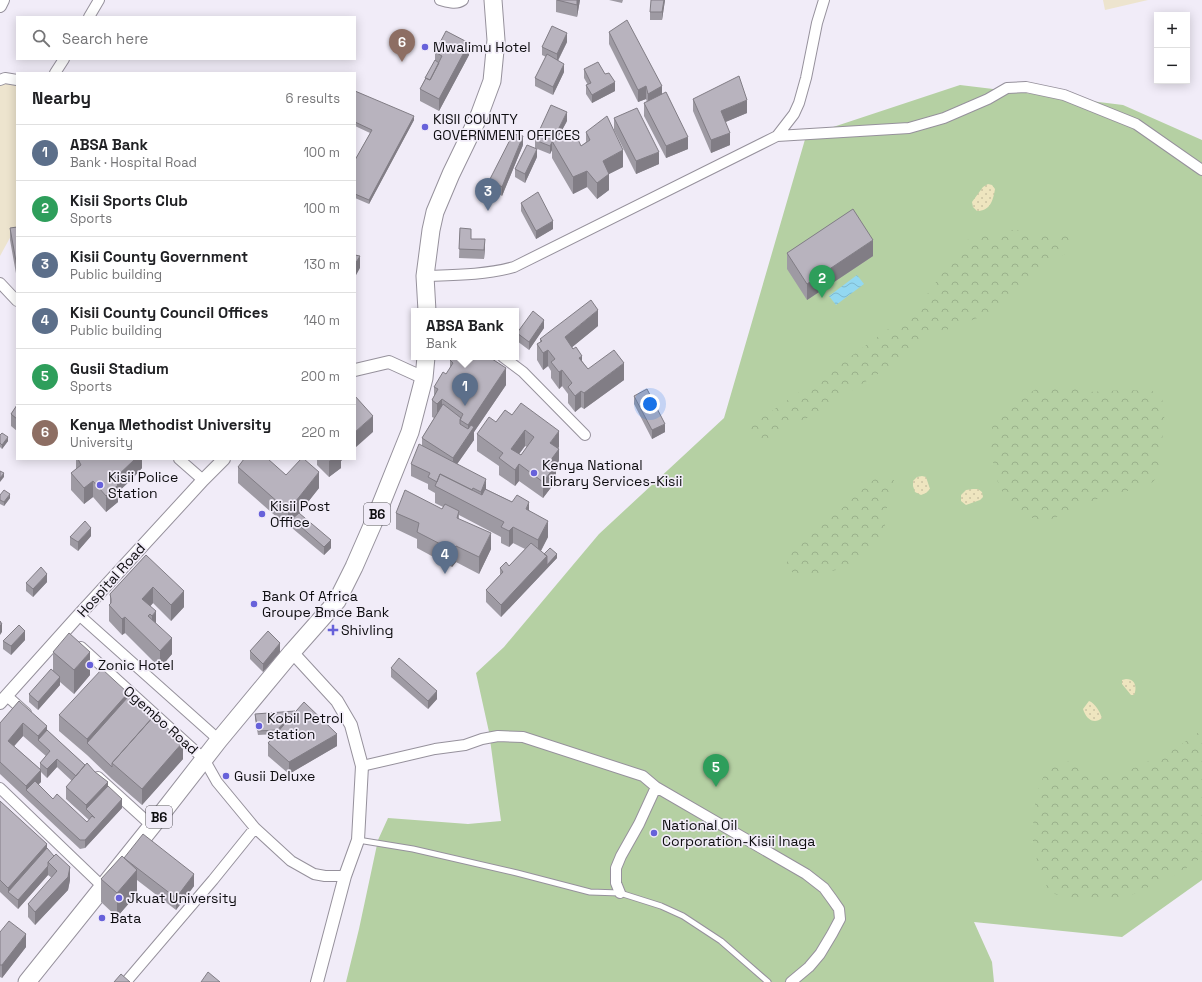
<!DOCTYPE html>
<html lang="en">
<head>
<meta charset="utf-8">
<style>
	body { margin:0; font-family:"Space Grotesk",sans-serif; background:#f2f2f2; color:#202124 }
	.controls { position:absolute; right:12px; top:12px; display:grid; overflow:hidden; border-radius:0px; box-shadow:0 2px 10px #0003 }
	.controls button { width:36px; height:36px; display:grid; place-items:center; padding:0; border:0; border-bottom:1px solid #e0e0e0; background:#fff; color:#202124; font:20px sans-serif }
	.you { position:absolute; left:650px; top:404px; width:14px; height:14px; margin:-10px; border:3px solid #fff; border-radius:50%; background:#1a73e8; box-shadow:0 0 0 6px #1a73e833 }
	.badge { display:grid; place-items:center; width:26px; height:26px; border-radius:50%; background:#6761da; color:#fff; font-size:13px; font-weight:700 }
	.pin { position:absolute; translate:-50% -33px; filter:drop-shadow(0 1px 2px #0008) }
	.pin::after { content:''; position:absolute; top:21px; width:14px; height:12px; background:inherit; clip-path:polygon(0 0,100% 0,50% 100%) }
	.popup { position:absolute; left:411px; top:308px; width:108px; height:52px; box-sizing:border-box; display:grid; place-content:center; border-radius:0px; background:#fff; filter:drop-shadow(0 1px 3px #0005); font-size:13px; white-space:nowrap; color:#757577 }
	.popup b { font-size:15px; color:#202124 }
	.popup::after { content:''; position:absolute; left:50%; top:100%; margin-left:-8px; border:8px solid transparent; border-top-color:#fff }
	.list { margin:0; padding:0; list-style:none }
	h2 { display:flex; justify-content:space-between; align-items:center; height:52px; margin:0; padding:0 16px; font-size:17px }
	h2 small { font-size:13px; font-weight:400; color:#757577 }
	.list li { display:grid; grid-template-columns:26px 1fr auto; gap:12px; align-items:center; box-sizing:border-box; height:56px; padding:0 16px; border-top:1px solid #e0e0e0 }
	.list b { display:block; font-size:15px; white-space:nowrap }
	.list p { margin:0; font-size:13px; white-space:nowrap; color:#757577 }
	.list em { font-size:13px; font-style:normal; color:#757577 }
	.icon { flex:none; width:22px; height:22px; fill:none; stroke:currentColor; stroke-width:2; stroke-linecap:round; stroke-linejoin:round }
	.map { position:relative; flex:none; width:1202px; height:982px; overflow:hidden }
	.search { position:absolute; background:#fff; box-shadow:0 2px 10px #0003; left:16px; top:16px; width:340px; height:44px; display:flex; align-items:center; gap:10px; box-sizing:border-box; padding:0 14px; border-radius:0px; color:#757577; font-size:15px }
	.panel { position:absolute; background:#fff; box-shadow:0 2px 10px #0003; left:16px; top:72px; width:340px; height:388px; border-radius:0px }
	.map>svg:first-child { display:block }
	.medical { fill:#ede4ce }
	.green { fill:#b5d0a3 }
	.forest { fill:url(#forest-crowns) }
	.sand { fill:url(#sand-dots) }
	.water { fill:url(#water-waves) }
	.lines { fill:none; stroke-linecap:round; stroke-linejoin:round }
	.service-casing { stroke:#96919c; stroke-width:7 }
	.minor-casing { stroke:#96919c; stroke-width:12 }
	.tertiary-casing { stroke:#96919c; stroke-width:14 }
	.trunk-casing { stroke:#96919c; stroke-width:19 }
	.service { stroke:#fff; stroke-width:5 }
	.minor { stroke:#fff; stroke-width:10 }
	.tertiary { stroke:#fff; stroke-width:12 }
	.trunk { stroke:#fff; stroke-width:17 }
	.wall { fill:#9e9aa3; fill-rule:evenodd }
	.shaded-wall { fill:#817d85 }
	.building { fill:#b8b3be; stroke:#817d85; fill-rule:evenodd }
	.poi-dot { fill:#6761da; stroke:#f1ecf8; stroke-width:1.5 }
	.labels { text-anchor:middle; stroke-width:3.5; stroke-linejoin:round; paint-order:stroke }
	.shield { fill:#f1ecf8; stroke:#525056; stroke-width:1 }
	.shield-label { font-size:13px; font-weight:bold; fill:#0e0d10 }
	.poi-label { font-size:14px; fill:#0e0d10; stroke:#f1ecf8; text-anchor:start }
	.street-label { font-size:14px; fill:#0e0d10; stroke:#f1ecf8 }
</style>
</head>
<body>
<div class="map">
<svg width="1202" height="982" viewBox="0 0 1202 982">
	<defs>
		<pattern id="forest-crowns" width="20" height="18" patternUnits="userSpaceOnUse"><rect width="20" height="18" fill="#b5d0a3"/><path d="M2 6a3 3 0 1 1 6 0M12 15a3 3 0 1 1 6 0" fill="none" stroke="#9ab18b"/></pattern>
		<pattern id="sand-dots" width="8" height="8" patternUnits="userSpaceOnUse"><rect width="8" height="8" fill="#eee5bf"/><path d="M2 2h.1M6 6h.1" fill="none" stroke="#cbc3a3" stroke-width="1.8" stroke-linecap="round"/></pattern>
		<pattern id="water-waves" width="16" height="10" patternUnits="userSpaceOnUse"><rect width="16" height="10" fill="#93d8f1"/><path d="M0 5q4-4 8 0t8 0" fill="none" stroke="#7eb8ce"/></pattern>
	</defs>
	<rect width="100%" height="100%" fill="#f1ecf8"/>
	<path class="medical" d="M1103 0H1148L1105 10Z
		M0 76 17 84V225L0 256Z"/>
	<path class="green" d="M960 85 1123 105 1202 140V880L1122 937 974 922 992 962 994 982H346L359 929 378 840 388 818 468 824 501 821 489 732 476 673 504 647 599 534 724 418 806 136Z"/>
	<path class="forest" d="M1010 230 1060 233 1075 240 1065 254 1038 267 985 315 923 339 892 365 813 415 762 441 751 442 747 428 850 357 917 308 967 240Z
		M1045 384 1074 388 1089 392 1126 390 1152 391 1161 396 1165 409 1159 475 1149 486 1102 497 1047 521 1023 516 1006 499 996 478 990 445 993 421 1014 402Z
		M882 474H891L898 490 888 503 885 516V539L873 551 856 565 820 574 796 575 787 568V558L805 538 838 512 868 484Z
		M1202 730V857L1179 873 1127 897 1076 901 1049 892 1038 865 1032 836 1036 794 1047 768 1070 761 1098 775 1125 772 1173 750Z"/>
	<path class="sand" d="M988 184 992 185 995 189C993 201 990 211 977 211L973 207 972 202 983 187Z
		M922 476 926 477 930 489 926 493 921 495 915 492 913 486V481L917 477Z
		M973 489H978L982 492 983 497 980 500 966 505 961 501V495L966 490Z
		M1126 679C1136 679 1137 688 1134 695H1131L1122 684V680Z
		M1089 701C1095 703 1100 712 1102 718 1094 725 1086 719 1083 709Z"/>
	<path class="water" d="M857 275 864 284 836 305 829 296Z"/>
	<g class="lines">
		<g class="service-casing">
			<path id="service" d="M358 840 413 849 517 873 590 892 620 893 661 906 683 916 721 941 768 982"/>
		</g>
		<g class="minor-casing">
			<path id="minor" d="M440 0C448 2 456 5 463 0
				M89 17 99 0
				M55 73 64 59
				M0 80 5 78 17 80
				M777 136 909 128 944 118 988 99 1007 88 1026 87 1064 95 1136 124 1202 170
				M425 276C455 275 485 275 514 267L777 136 794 114 799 103 806 78 817 23 824 0
				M0 283 17 301
				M503 357 523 372 585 435
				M179 459 203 480
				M79 615 219 740
				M81 647 204 759 217 782 255 828 291 861 314 874 325 876H345
				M7 696 26 713
				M362 766 435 749 465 745 482 739 498 736 523 737 643 776 656 787
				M98 777 152 826
				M0 788 103 887
				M620 893 616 883V868L621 856 639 824 656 787 806 874 824 888 832 899 839 909 840 919 832 934 820 954 809 967 791 982
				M126 982 213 880 255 828"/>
		</g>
		<g class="tertiary-casing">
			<path id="tertiary" d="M0 6 3 0
				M355 370 389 362 424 378
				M292 652 337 701 351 725 362 766 358 840 345 876 317 982
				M0 703 79 615 203 480 224 459"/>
		</g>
		<g class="trunk-casing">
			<path id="trunk" d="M427 311 425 276 431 230 435 212 451 174 479 116 492 81 496 40 493 0
				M27 982 152 826 219 740 292 652 337 601 354 567 375 519 410 432 424 378 426 357"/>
		</g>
		<use href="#service" class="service"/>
		<use href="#minor" class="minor"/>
		<use href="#tertiary" class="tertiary"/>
		<use href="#trunk" class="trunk"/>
	</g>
	<path class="wall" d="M556 0H580L577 17 556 12Z
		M609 0H623L622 3Z
		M665 0 662 20H650V12Z
		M609 32 662 94 688 149 666 158 644 116V103L647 102 646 99 638 102 609 44Z
		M567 42 558 61 564 72 553 95 535 86V78L546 57 542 55V47Z
		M435 52 469 55 439 111 420 101V89L425 79V78L435 61Z
		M584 69 615 91 592 103 586 94V85H588L584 78Z
		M355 91 414 120 369 204 355 198V160L370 133 355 126Z
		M693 99 747 113 725 122 730 145 711 153 693 111Z
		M614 118 659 164 636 174 614 130Z
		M567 121 557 139 581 146 586 142V132L623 167 609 174V190L597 199 587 187 573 194 552 158V150L550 154 535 148V140Z
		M523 145 502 196 490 188V179Z
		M537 157 525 183 515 177V169Z
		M521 203 553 229 536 239 521 211Z
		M17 227V279L10 240V228Z
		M460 228 471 239 485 247 484 259 459 258Z
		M787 253 873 256 807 300 787 269Z
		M598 326 572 347 588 369 624 380 584 409 581 407 575 412 568 403V394L562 386 559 389 551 378V371L548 366 543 370 537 360V344L540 342V339Z
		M544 328 529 350 517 341V333Z
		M450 360 506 385 474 432V440L457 464 486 489 529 510 548 537 541 551 544 554 557 558 501 617 486 602V590L500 575V568L509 566 525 549 513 543 509 547 501 543V537L459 515V519L491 549 479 574 456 562 452 567 417 548V539L396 529V513L442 509 443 507 435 503V493L428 489V484L411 476V464L422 445V438L434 418 432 417V400L434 396V387L446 374 450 369Z
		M634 396 665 432 652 439 634 404Z
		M17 405V431L11 426V414Z
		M505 410 559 447 558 448 559 465 556 469V481L543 498 519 481 515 486 499 475V466L477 451V434L496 422ZM525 446 527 447 521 455 519 454Z
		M0 435 8 441 2 449 0 447Z
		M76 459H142V468L132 479 118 492V502L106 512 93 497 84 504 71 490V473L76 469Z
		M317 459H343L341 461V468L329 477 317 465Z
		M238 467 286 475 319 488 299 513 331 548 324 555 292 528V522L288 527 238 483Z
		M0 495 10 498 4 506 0 504Z
		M91 536 78 551 70 545V537Z
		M146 555 184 607 171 621 153 603 150 606 156 624 172 654 160 668 125 633 122 635 109 621V605L110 604V594Z
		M47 582 33 597 26 591V583Z
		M25 640 11 655 3 649V641Z
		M250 651 280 652 263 672 250 659Z
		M53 652 90 675 74 694 60 682V685L38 710 29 702V694L53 670Z
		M391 668 437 699 428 709 391 677Z
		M128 697 183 759 142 805 112 779 87 755 59 731V715Z
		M19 701 47 730 108 786 122 808 85 848 80 849 0 774V723ZM23 736 46 756 40 763V769L14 746ZM57 767 72 781 66 787V799L89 820 87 822 53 799 38 784 41 782V772L47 778Z
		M295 712 337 746 289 774 268 756V743L276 734 258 735 255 719V714Z
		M0 801 47 848 70 880 68 890 35 925 28 917V904L52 878 48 875 18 909 0 892Z
		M124 859 194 886 176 910 137 880V894L117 917 101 902V879Z
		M0 932 26 947 2 978 0 977Z"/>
	<path class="shaded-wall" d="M577 0H580L577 17Z
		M664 0H665L662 20V12Z
		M567 33V42L557 62V54Z
		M469 43V55L439 111V99Z
		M564 64V72L553 95V87Z
		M615 82V91L592 103V95Z
		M646 86V99L638 102V90Z
		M662 86V98L648 106V94Z
		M747 100V113L721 124V111Z
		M567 112V121L554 145 552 142Z
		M414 116V120L369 204V200Z
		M730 133V145L711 153V140Z
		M523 136V145L502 196V187Z
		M688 137V149L666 158V146Z
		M552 142V150L550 154V146Z
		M537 149V157L525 183V174Z
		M623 150V167L603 177V161Z
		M659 152V164L636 174V161Z
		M587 171V187L573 194V177Z
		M609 174V190L597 199V183Z
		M553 221V229L536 239V231Z
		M485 239V247L484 259V250Z
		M873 240V256L807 300V284Z
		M360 256V268L355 277V264Z
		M598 310V326L565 353V337Z
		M544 320V328L529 350V342Z
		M548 350V366L543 370V353Z
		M582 356V372L579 358Z
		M624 363V380L584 409V393Z
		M506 368V385L474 432V440L453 470V458L468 436V425Z
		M562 370V386L559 389V372Z
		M581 391V407L575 412V396Z
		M442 399V415L437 420V404Z
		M373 416V432L355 448V432Z
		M665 424V432L652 439V430Z
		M525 430V446L511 465V449Z
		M559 431V447L550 459V443Z
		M8 437V441L2 449V445Z
		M559 449V465L556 469V481L543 498V482L550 461Z
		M135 459H142V468L132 479 118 492V502L106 512V496L113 480Z
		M332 459H343L341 461V468L329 477V461Z
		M519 464V481L515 486V470Z
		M319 472V488L294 520 292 519V522L288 527V511Z
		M4 473V477L0 482V478Z
		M486 479V491L481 505V492Z
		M93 481V497L84 504V488Z
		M10 494V498L4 506V502Z
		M529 502V518L526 509Z
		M548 521V537L538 556V540Z
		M513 527V543L509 547V531Z
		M91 528V536L78 551V542Z
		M491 533V549L479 574V557Z
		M331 540V548L324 555V547Z
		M456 546V562L452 567V550Z
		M557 554V558L501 617V605L547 556Z
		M47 574V582L33 597V589Z
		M153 587V603L142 616V599Z
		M184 591V607L171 621V605Z
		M156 611V627L152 632V616Z
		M125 617V633L122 635V619Z
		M2 624V632L0 635V626Z
		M25 631V640L11 655V646Z
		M172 638V654L160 668V651Z
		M280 643V652L263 672V664Z
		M90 652V675L74 694V670Z
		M60 677V685L38 710V702Z
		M437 691V699L428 709V701Z
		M128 693V709L87 743V755V739Z
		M295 711V715L277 734V730Z
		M23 723V736L8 753V741Z
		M47 726V738L38 740V736Z
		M337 734V746L289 774V762Z
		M183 742V759L142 805V789Z
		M57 759V767L47 778V769Z
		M41 770V782L30 793 26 790V786Z
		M108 782V794L86 809V805Z
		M122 799V808L85 848V840Z
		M47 844V856L8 892V888Z
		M48 866V875L18 909V900Z
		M70 867V880L68 890 35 925V912Z
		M137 870V894L117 917V893Z
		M194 874V886L176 910V898Z
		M26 934V947L2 978V965Z"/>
	<path class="building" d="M557 0H577V5Z
		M651 0H664L662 12H650Z
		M627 20 662 86 648 94 646 86 638 90 609 32Z
		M552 26 567 33 557 54 542 47Z
		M446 31 469 43 439 99 420 89 426 78 430 80 442 56 435 52Z
		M547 54 564 64 553 87 535 78Z
		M435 60 439 63 430 80 425 78Z
		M598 62 605 74 609 73 615 82 592 95 586 85 591 83 584 69Z
		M739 76 747 100 721 111 730 133 711 140 693 99Z
		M355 91 414 116 369 200 355 194V160L372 130 355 122Z
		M666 92 688 137 666 146 644 103Z
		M551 105 567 112 550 146 535 140Z
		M637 108 659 152 636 161 614 118Z
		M607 116 623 150 603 161 609 174 597 183 587 171 573 177 552 141 575 133 581 146 590 140 586 132Z
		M513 134 523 136 502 187 490 179Z
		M527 145 537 149 525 174 515 169Z
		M538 192 553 221 536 231 521 203Z
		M853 209 873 240 807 284 787 253Z
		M17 227V267L10 228Z
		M460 228 471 229V239H485L484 250 459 249Z
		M355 255 360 256 355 264Z
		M591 300 598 310 565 337 573 349 576 347 582 356 579 358 588 369 614 350 624 363 584 393 581 391 575 396 568 387 572 383 562 370 559 372 551 362 555 359 548 350 543 353 537 344 542 341 540 339Z
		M533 311 544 320 529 342 517 333Z
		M452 357H489L506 368 468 425 460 420 463 414 442 399 437 404 432 400 438 389 434 387 443 372 446 374 453 363 450 360Z
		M647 389 665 424 652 430 634 396Z
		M355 396 373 416 355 432Z
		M521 403 559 431 550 443 559 449 550 461 556 465 543 482 519 464 515 470 499 458 503 453 477 434 489 417 496 422 505 410 512 415ZM525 430 534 437 521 455 511 449Z
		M443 404 461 418 460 420V424L468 429 471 425 474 427 453 458 422 438Z
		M17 405V419L11 414Z
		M2 433 8 437 2 445 0 443V435Z
		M419 444 486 479 481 492 473 488 472 490 440 474 437 482 428 477 430 473 411 464Z
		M78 459H135L113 480 118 485 106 496 93 481 84 488 71 473 81 465Z
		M244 459H268L286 475 301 459H304L319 472 288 511 238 467Z
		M0 471 4 473 0 478Z
		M440 474 482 495 485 489 512 502 517 495 529 502 526 509 548 521 538 540 513 527 509 531 501 527 504 522 435 486Z
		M4 490 10 494 4 502 0 500V495Z
		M405 490 442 509 445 504 459 511 457 518 491 533 479 557 456 546 452 550 417 532 419 523 396 513Z
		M299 513 331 540 324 547 292 519Z
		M85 521 91 528 78 542 70 537Z
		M531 543 547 556 501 605 486 590 503 572 500 568 506 562 509 566Z
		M550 548 557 554 547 565V556L544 554Z
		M146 555 184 591 171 605 153 587 142 599 156 611 152 616 150 614 148 616 172 638 160 651 125 617 122 619 109 605 111 603V599L110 594Z
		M41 567 47 574 33 589 26 583Z
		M0 621 2 624 0 626Z
		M19 625 25 631 11 646 3 641Z
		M268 631 280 643 263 664 250 651Z
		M69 633 90 652 74 670 53 652Z
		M399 658 437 691 428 701 391 668Z
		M51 669 60 677 38 702 29 694Z
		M102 669 128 693 87 739 59 715Z
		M128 697 152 718 112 763V767L87 743Z
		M19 701 47 726 38 736 23 723 8 741 41 770 26 786 0 762V723Z
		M304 702 337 734 289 762 268 743Z
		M295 711 277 730 258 731 255 714Z
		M154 716 183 742 142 789 112 763Z
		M47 730 85 765 76 776 57 759 47 769 40 763 50 751 38 740Z
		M87 763 95 772 108 782 86 805 66 787Z
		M35 781 53 799 57 794 87 822 92 816 95 818 86 809 108 786 122 799 85 840H80L26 790Z
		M0 801 47 844 8 888 0 880Z
		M143 834 194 874 176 898 124 858Z
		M47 848 54 856 48 862V866L18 900 8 892Z
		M56 854 70 867 68 877 35 912 28 904 57 871 48 862Z
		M122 856 137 870 117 893 101 879Z
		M9 921 26 934 2 965H0V932Z
		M208 972 220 982H201Z
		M121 974 130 982H114Z"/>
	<g class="poi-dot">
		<circle cx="425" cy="47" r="4"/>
		<circle cx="425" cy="127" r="4"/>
		<circle cx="534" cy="473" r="4"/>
		<circle cx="100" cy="485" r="4"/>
		<circle cx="262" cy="514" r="4"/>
		<circle cx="254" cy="604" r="4"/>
		<path d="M331 624h4v4h4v4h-4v4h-4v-4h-4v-4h4z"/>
		<circle cx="90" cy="665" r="4"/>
		<circle cx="259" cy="726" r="4"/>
		<circle cx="226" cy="776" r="4"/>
		<circle cx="654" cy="833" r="4"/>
		<circle cx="119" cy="898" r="4"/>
		<circle cx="102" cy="918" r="4"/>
	</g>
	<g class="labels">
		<g class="shield">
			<rect x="364" y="503" width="26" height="22" rx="3"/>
			<rect x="146" y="806" width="26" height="22" rx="3"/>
		</g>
		<g class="shield-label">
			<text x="377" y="519">B6</text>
			<text x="159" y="822">B6</text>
		</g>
		<g class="poi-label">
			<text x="433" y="52">Mwalimu Hotel</text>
			<text x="433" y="124">KISII COUNTY<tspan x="433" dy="16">GOVERNMENT OFFICES</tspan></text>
			<text x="542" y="470">Kenya National<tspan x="542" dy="16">Library Services-Kisii</tspan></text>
			<text x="108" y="482">Kisii Police<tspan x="108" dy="16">Station</tspan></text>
			<text x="270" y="511">Kisii Post<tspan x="270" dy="16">Office</tspan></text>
			<text x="262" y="601">Bank Of Africa<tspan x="262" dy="16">Groupe Bmce Bank</tspan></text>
			<text x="341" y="635">Shivling</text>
			<text x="98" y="670">Zonic Hotel</text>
			<text x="267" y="723">Kobil Petrol<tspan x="267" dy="16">station</tspan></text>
			<text x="234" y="781">Gusii Deluxe</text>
			<text x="662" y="830">National Oil<tspan x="662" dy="16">Corporation-Kisii Inaga</tspan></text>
			<text x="127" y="903">Jkuat University</text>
			<text x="110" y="923">Bata</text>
		</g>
		<g class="street-label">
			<text transform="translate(111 580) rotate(-48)" y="5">Hospital Road</text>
			<text transform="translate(161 720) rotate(42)" y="5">Ogembo Road</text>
		</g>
	</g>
</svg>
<div class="controls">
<button>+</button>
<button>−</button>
</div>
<div class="you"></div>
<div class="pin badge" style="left:465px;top:406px;background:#5c6f8a">1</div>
<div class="popup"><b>ABSA Bank</b>Bank</div>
<div class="pin badge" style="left:822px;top:298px;background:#2e9e5b">2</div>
<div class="pin badge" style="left:488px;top:211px;background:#5c6f8a">3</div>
<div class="pin badge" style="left:445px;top:574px;background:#5c6f8a">4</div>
<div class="pin badge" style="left:716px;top:787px;background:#2e9e5b">5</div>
<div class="pin badge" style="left:402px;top:62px;background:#8d6e63">6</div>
<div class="search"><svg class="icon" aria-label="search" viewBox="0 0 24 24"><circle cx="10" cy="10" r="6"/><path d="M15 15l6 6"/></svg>Search here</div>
<section class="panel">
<h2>Nearby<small>6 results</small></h2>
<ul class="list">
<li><span class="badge" style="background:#5c6f8a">1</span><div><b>ABSA Bank</b><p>Bank · Hospital Road</p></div><em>100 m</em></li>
<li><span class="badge" style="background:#2e9e5b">2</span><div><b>Kisii Sports Club</b><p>Sports</p></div><em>100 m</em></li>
<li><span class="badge" style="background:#5c6f8a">3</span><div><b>Kisii County Government</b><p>Public building</p></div><em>130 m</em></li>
<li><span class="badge" style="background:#5c6f8a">4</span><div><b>Kisii County Council Offices</b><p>Public building</p></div><em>140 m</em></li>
<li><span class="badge" style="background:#2e9e5b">5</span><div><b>Gusii Stadium</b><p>Sports</p></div><em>200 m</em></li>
<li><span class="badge" style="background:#8d6e63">6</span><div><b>Kenya Methodist University</b><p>University</p></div><em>220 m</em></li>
</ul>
</section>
</div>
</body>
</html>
